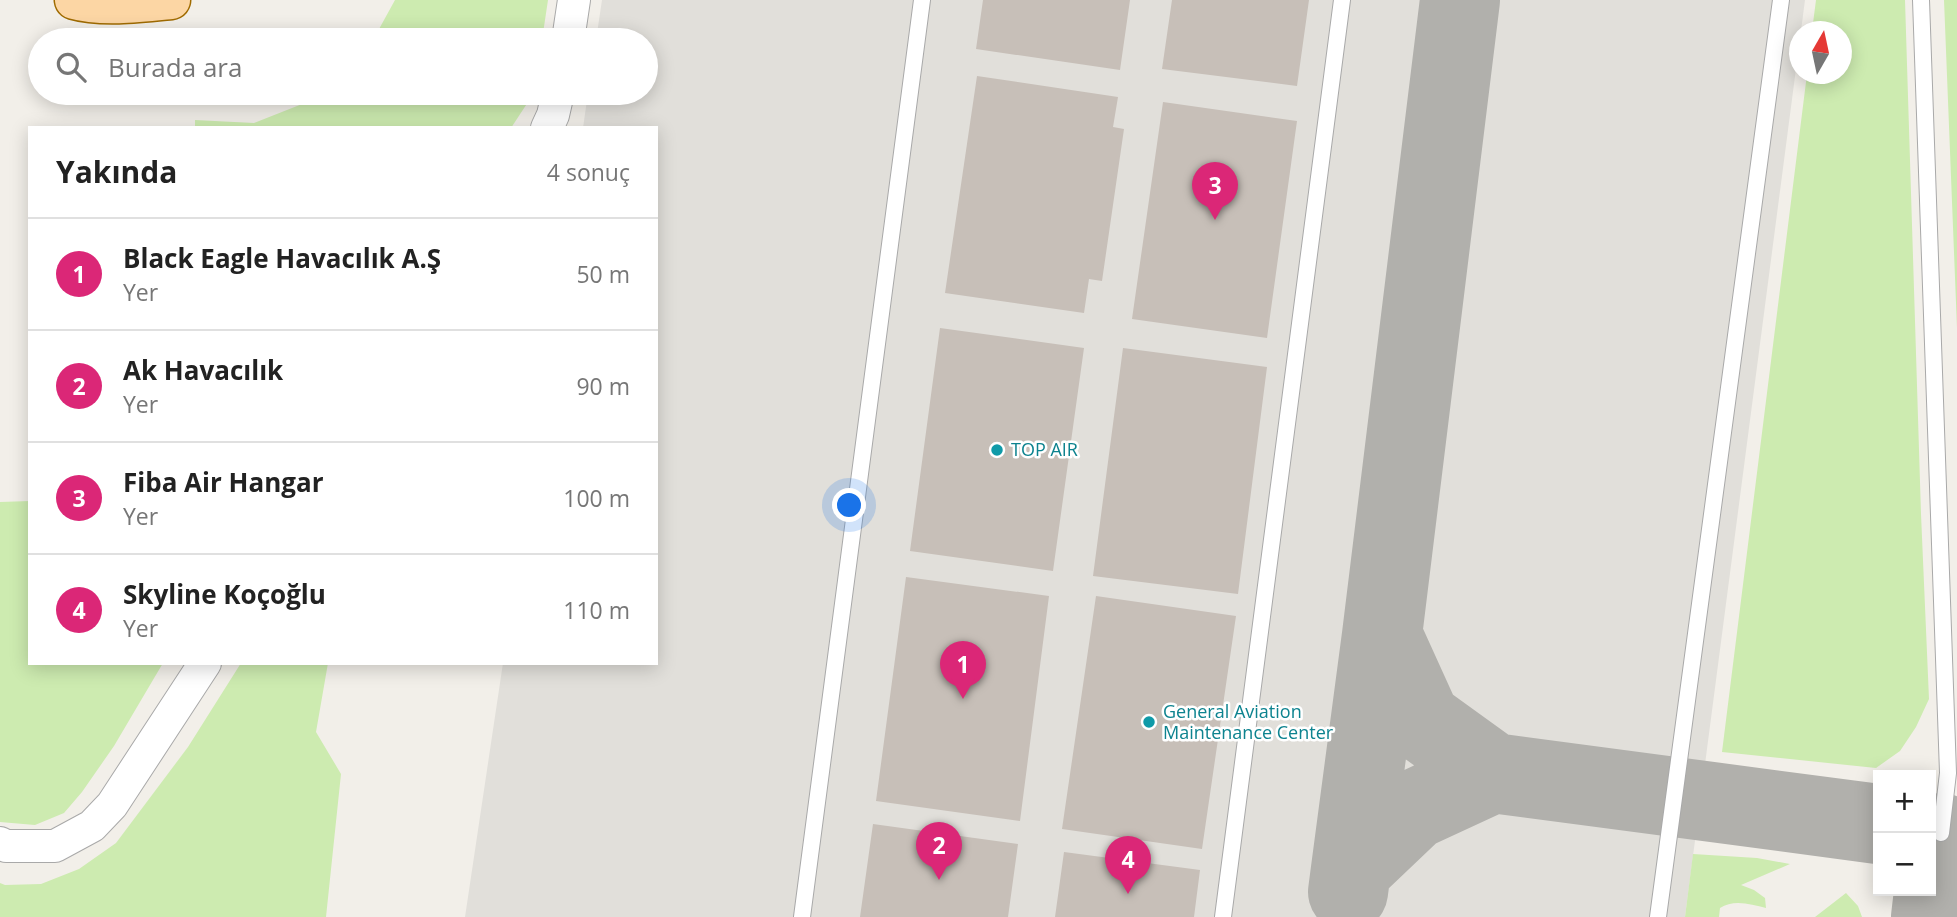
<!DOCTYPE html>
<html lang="tr">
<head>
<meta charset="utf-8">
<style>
	body { margin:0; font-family:"Open Sans",sans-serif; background:#f2f2f2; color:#222 }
	.controls { position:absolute; right:21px; bottom:21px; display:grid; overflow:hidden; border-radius:0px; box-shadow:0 4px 18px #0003 }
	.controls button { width:63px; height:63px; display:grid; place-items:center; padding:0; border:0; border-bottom:2px solid #e0e0e0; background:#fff; color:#222; font:35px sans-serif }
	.compass { position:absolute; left:1789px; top:21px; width:63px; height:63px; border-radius:50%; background:#fff; box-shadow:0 4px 18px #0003; rotate:9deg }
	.you { position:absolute; left:850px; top:506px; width:24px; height:24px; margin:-18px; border:5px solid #fff; border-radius:50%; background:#1a73e8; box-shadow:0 0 0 10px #1a73e833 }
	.badge { display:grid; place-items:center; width:46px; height:46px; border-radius:50%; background:#db2777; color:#fff; font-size:23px; font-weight:700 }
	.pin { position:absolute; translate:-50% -58px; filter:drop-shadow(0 2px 4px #0008) }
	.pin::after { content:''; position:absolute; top:37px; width:24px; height:21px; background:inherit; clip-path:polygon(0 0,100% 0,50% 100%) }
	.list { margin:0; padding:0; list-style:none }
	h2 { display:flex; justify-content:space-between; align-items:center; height:91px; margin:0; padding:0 28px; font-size:30px }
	h2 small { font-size:23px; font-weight:400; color:#767676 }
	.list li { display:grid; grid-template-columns:46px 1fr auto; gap:21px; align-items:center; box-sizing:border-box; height:112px; padding:0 28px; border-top:2px solid #e0e0e0 }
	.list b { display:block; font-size:26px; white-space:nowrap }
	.list p { margin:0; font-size:23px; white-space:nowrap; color:#767676 }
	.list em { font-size:23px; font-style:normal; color:#767676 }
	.icon { flex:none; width:38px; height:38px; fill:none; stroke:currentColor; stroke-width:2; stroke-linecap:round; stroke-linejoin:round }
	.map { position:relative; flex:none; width:1957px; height:917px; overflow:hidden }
	.search { position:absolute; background:#fff; box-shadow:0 4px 18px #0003; left:28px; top:28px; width:630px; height:77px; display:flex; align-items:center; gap:18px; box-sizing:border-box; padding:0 24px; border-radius:38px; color:#767676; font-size:26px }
	.panel { position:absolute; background:#fff; box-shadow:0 4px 18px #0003; left:28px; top:126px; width:630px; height:539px; border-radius:0px }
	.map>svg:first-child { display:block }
	.airport { fill:#e1dfda }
	.grass { fill:#cdebb0 }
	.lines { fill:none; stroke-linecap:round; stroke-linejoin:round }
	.taxiway { stroke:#b1b0ac; stroke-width:80 }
	.building { fill:#c7bfb8 }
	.lane-casing { stroke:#a9a9a9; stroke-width:18 }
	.street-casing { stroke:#a9a9a9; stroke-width:34 }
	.primary-casing { stroke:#a06b00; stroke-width:41 }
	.lane { stroke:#fff; stroke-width:16 }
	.street { stroke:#fff; stroke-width:32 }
	.primary { stroke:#fcd6a4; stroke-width:38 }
	.culture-dot { fill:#0f9aa8; stroke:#fff; stroke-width:2.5 }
	.labels { text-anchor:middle; stroke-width:5; stroke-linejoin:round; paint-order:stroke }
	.culture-label { font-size:18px; fill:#0d838f; stroke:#fff; text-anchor:start }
</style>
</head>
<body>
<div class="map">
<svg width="1957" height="917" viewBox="0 0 1957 917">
	<rect width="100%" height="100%" fill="#f2efe9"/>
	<path class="airport" d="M602 0H1805L1685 917H465L503 663H656V128H583L588 93H646V40H596Z"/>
	<path class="grass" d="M395 0H548L542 40H373Z
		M1816 0H1905L1921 514 1929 699 1916 727 1900 751 1876 768 1722 752 1807 74H1842V32L1812 31Z
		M1944 0H1957V328Z
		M330 93H531L530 99 511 128H195V120L254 123Z
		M30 501V663H163L114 746 82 792 64 813 35 825 0 822V502Z
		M241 663H328L316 732 341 774 326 917H0V883L5 885 41 884 79 869 116 843 188 747Z
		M1693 854 1757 858 1790 864 1741 885 1754 890 1765 898 1766 908C1751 904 1733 899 1720 908L1719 917H1685Z
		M1846 893 1858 906 1862 917H1815Z"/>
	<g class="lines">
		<path class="taxiway" d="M1460 0 1382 635 1421 721 1493 773 1878 824
			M1351 869 1382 635
			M1348 892 1351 869 1413 810 1493 773
			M1931 917 1941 833"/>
	</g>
	<path class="building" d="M983 0H1130L1120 70 976 49Z
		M1172 0H1309L1297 86 1162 69Z
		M977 76 1118 97 1113 127 1124 129 1102 281 1089 279 1084 313 945 293Z
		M1163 102 1297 121 1267 338 1132 319Z
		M940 328 1084 348 1053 571 910 551Z
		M1123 348 1267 367 1238 594 1093 576Z
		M906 577 1049 596 1020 821 876 801Z
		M1096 596 1236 616 1202 849 1062 829Z
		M873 824 1018 844 1008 917H860Z
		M1064 852 1200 870 1194 917H1055Z"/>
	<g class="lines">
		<g class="lane-casing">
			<path id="lane" d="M1921 0 1948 773 1941 833
				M802 917 922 0
				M1223 917 1342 0
				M1658 917 1781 0"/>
		</g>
		<g class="street-casing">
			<path id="street" d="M568 40 574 0
				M547 128 553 115 558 93
				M0 843 6 846H55L92 826 112 805 205 663"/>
		</g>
		<g class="primary-casing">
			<path id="primary" d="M74 0C102 8 142 3 171 0"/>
		</g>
		<use href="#lane" class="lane"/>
		<use href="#street" class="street"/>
		<use href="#primary" class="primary"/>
	</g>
	<g class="culture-dot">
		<circle cx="997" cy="450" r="7"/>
		<circle cx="1149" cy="722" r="7"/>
	</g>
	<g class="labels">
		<g class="culture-label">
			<text x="1011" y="456">TOP AIR</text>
			<text x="1163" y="718">General Aviation<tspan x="1163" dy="21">Maintenance Center</tspan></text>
		</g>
	</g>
</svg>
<div class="controls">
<button>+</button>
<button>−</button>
</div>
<svg class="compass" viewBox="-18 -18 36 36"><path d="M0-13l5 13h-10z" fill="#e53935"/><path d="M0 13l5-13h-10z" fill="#767676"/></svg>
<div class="you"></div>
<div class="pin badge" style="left:963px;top:699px">1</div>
<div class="pin badge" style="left:939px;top:880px">2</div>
<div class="pin badge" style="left:1215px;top:220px">3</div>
<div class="pin badge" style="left:1128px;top:894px">4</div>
<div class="search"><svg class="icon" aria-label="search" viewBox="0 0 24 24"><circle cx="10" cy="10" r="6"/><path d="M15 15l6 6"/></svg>Burada ara</div>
<section class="panel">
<h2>Yakında<small>4 sonuç</small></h2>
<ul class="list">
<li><span class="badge">1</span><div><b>Black Eagle Havacılık A.Ş</b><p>Yer</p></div><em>50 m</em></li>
<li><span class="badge">2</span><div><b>Ak Havacılık</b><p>Yer</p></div><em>90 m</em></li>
<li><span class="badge">3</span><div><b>Fiba Air Hangar</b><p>Yer</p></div><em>100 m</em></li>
<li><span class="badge">4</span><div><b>Skyline Koçoğlu</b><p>Yer</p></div><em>110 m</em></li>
</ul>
</section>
</div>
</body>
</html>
